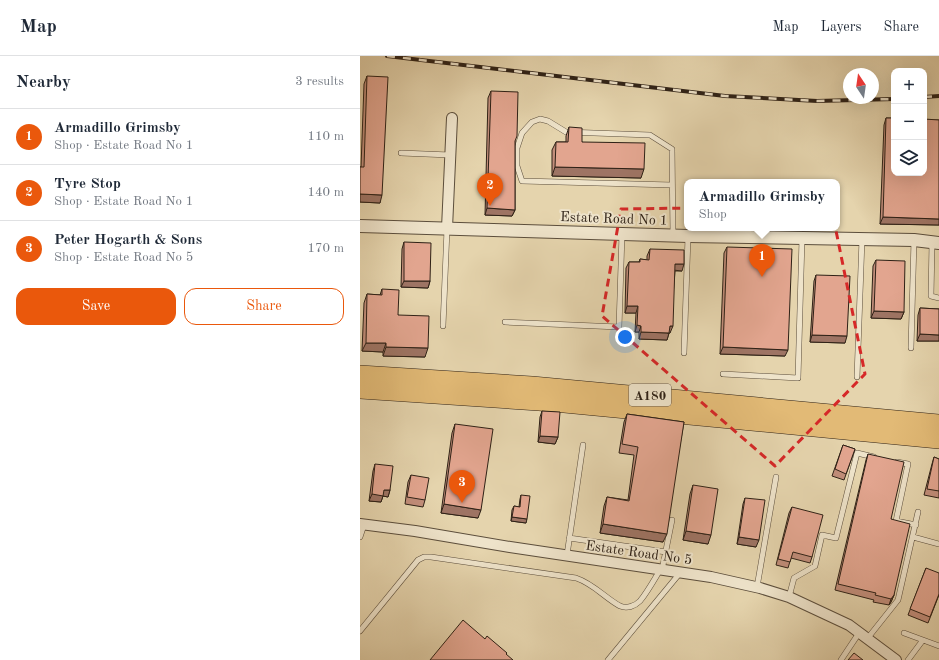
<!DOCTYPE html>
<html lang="en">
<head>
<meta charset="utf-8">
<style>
	body { margin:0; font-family:"Old Standard TT",serif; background:#f2f2f3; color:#1f2937 }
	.controls { position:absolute; right:12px; top:12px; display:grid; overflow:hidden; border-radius:8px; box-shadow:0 4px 16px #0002 }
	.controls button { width:36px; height:36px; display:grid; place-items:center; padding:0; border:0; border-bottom:1px solid #e0e1e3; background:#fff; color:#1f2937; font:20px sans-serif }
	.compass { position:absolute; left:483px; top:12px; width:36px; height:36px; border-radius:50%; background:#fff; box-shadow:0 4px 16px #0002; rotate:347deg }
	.you { position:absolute; left:265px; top:281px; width:14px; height:14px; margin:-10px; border:3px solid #fff; border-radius:50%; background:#1a73e8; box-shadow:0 0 0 6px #1a73e833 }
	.badge { display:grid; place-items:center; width:26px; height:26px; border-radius:50%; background:#ea580c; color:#fff; font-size:13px; font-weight:700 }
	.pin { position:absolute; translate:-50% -33px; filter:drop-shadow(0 1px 2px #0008) }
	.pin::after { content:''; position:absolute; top:21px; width:14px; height:12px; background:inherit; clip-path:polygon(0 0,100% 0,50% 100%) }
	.popup { position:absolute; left:324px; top:123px; width:156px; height:52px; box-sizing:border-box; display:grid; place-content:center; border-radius:8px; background:#fff; filter:drop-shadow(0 1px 3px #0005); font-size:13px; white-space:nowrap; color:#747a83 }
	.popup b { font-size:15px; color:#1f2937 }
	.popup::after { content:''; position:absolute; left:50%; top:100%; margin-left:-8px; border:8px solid transparent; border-top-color:#fff }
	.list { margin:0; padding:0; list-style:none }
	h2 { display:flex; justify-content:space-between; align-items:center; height:52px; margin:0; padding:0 16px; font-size:17px }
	h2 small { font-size:13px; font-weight:400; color:#747a83 }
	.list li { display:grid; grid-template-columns:26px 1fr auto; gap:12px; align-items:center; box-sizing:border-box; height:56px; padding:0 16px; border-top:1px solid #e0e1e3 }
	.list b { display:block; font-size:15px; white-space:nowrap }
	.list p { margin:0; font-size:13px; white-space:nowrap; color:#747a83 }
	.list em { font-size:13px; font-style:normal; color:#747a83 }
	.actions { display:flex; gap:8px; padding:12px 16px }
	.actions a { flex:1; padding:9px 0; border:1px solid #ea580c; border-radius:12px; text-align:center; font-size:14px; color:#ea580c }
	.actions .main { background:#ea580c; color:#fff }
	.icon { flex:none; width:22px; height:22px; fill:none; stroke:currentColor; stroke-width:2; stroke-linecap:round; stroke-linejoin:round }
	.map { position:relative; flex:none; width:579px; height:604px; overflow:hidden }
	header { display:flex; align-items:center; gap:24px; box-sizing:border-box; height:56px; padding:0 20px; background:#fff; border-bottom:1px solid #e0e1e3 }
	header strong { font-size:19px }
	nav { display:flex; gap:22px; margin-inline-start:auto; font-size:14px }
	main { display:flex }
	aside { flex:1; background:#fff }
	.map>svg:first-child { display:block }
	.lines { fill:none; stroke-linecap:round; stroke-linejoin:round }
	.service-casing { stroke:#5c4e3c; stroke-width:6 }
	.minor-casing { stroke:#5c4e3c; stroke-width:12 }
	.tertiary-casing { stroke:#5c4e3c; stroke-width:14 }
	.trunk-casing { stroke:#2e2116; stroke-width:18 }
	.service { stroke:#eee3ca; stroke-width:5 }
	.minor { stroke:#eee3ca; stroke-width:10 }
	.tertiary { stroke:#eee3ca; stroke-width:12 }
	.trunk { stroke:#e2ba76; stroke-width:17 }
	.rail-casing { stroke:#2e2116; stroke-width:4 }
	.rail { stroke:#eee3ca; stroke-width:2.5; stroke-dasharray:8; stroke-linecap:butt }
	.wall { fill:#c28e7b; stroke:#2e2116 }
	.shaded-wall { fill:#9e7464; stroke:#2e2116 }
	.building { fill:#e2a58f; stroke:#2e2116 }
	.marked { fill:none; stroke:#d62828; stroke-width:3; stroke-dasharray:8 5; stroke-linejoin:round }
	.labels { text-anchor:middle; stroke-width:4; stroke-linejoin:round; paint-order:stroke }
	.shield { fill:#eee3ca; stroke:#685b4c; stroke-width:1 }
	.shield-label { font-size:13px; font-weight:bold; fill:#2e2116 }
	.street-label { font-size:14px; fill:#2e2116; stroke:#eee3ca }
</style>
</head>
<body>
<header>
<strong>Map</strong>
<nav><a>Map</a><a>Layers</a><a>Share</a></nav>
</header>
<main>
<aside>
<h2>Nearby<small>3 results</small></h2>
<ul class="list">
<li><span class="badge">1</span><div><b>Armadillo Grimsby</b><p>Shop · Estate Road No 1</p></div><em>110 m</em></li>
<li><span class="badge">2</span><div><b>Tyre Stop</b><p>Shop · Estate Road No 1</p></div><em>140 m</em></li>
<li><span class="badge">3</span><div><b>Peter Hogarth &amp; Sons</b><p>Shop · Estate Road No 5</p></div><em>170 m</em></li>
</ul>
<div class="actions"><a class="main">Save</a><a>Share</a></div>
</aside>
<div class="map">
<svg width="579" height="604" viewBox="0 0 579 604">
	<rect width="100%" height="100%" fill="#e5d4ad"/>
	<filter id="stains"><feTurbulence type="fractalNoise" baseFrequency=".005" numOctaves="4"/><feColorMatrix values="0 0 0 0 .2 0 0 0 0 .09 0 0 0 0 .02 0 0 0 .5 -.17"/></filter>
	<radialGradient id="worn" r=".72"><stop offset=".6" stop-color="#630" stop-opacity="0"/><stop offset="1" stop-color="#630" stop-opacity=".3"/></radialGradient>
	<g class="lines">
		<g class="service-casing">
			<path id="service" d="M41 97 90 99
				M312 129 162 125 157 110V92L162 77 172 66 180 63 188 65 206 76 290 79 312 93 313 179
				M572 187 571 240 579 242
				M145 266 259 271 262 178
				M83 270 87 173
				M551 292 554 184
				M324 297 328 181
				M363 318 438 322 442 183
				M497 321 502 183
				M537 406 548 408 536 465 556 469
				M0 481 4 469
				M553 481 579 488
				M209 482 306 496
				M207 499 223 389
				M302 514 312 464
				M397 531 416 421
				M429 541 434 522 455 510 462 479 476 482 497 397 514 401
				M0 575 58 504 64 501H71L216 522C234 528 245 542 260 550 267 553 275 550 280 545 288 535 294 524 300 514
				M544 577 563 584
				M507 583 538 544 558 456
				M248 604 320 517
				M481 604 499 577
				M548 604 563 584 579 590"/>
		</g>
		<g class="minor-casing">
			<path id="minor" d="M87 172 92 62
				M0 468 55 475 150 491 351 521 400 532 429 541 489 569 536 604"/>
		</g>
		<g class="tertiary-casing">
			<path id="tertiary" d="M0 170 328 180 554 184 579 187"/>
		</g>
		<g class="trunk-casing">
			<path id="trunk" d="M0 318 172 329 579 367
				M0 334 194 347 579 384"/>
		</g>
		<use href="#service" class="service"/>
		<use href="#minor" class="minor"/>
		<use href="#tertiary" class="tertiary"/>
		<use href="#trunk" class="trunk"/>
		<g class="rail-casing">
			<path id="rail" d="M27 0 365 40 457 45 534 43
				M564 41 579 40"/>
		</g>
		<use href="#rail" class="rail"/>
	</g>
	<path class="wall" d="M7 20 20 147 0 146V111H1L4 28Z
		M131 35 155 85V154L152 160 125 159 128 42Z
		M526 62 579 64V169L520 168 524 69Z
		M209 71 222 86 281 122 192 120V94L196 86H206V80Z
		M44 186 70 225 68 232 41 231 42 193Z
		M367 191 425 300 360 298 364 197Z
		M290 193 322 215H315L310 277H309L307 284 279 283V276H275L276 257H265L266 212 269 206H279L280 203 287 204V200Z
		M516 204 544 256 541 263 511 262 513 210Z
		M456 219 485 287 450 286 454 225Z
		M22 233 38 259 65 301 23 300V296L2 295 4 247 7 238 20 239Z
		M560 252 579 253V285H557L558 259Z
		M182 355 198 381 195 388 178 386 180 361Z
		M267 358 324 366 303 486 240 477 244 450 247 441 268 444 274 399 259 397 264 366Z
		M95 368 118 462 81 457 92 377Z
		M483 389 495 393 484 424 472 420Z
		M508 398 531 463 534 539 531 546 529 549 513 546 514 544 475 534 506 404Z
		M574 401 579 403V442L564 439 572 408Z
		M15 408 30 434 28 441 23 440 21 446 9 445 13 415Z
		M51 419 65 444 63 451 45 448 48 426Z
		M333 429 348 488 323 484 330 438Z
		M161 439 166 467 151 465 152 454 154 450 159 451 160 443Z
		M385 442 396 491 377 488 383 448Z
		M432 451 452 501 450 507 431 502 428 512 416 509 429 457Z
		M566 512 579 539 568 567 548 559Z"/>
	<path class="shaded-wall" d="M195 111 284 113 281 122 192 120Z
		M0 138 22 139 20 147 0 146Z
		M127 152 155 154 152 160 125 159Z
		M523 161 579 163V169L520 168Z
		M315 208H324L322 215 313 214Z
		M44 225H70L68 232 41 231Z
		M267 250H278L276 257H265Z
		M514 255 544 256 541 263 511 262Z
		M277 269 281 270 279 276H275Z
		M310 270H313L310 277H307Z
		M281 276 309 277 307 284 279 283Z
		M560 278 579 279V285H557Z
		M452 279 487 280 485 287 450 286Z
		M6 287H26L23 296 2 295Z
		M26 291 68 292 65 301 23 300Z
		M363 291 428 294 425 300 360 298Z
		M180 380 198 381 195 388 178 386Z
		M24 434H30L28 441 23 440 21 446 9 445 12 438Z
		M84 448 121 454 118 462 81 457Z
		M152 461 167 463 166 467 151 465Z
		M243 468 307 478 303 486 240 477Z
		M326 475 351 479 348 488 323 484Z
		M379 481 399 484 396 491 377 488Z
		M534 539 531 546 529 549 531 543Z"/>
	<path class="building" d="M7 20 28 21 22 139 0 138V111H4Z
		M131 35 158 36 157 80 155 85V154L127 152Z
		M526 62H534V117H564V63L579 64V163L523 161Z
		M209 71 222 72V86L285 87 284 113 195 111 196 86H208Z
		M44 186 71 187 70 225H44Z
		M367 191 432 193 428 294 363 291Z
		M290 193 324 194V208H315L313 270H310L309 277 281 276V270L277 269 278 250H267L269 206H280V203L289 204Z
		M516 204 545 205 544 256 514 255Z
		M456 219 490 220 487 280 452 279Z
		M22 233 39 234 38 259 69 260 68 292 26 291V287H6L7 238 22 239Z
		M560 252 579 253V279L560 278Z
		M182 355 200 356 198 381 180 380Z
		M267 358 324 366 307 478 243 468 247 441 269 445 278 391 262 388Z
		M95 368 133 373 121 454 84 448Z
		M483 389 495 393 486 418 475 413Z
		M508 398 544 406 531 463 550 468 534 539 531 543 515 539 516 537 478 528Z
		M574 401 579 403V435L567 433Z
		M15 408 33 410 30 434H24L23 440 12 438Z
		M51 419 69 422 65 444 47 441Z
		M333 429 358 433 351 479 326 475Z
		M161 439 170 440 167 463 152 461 154 450 160 451Z
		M385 442 405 444 399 484 379 481Z
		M432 451 463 459 452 501 433 496 430 506 418 503Z
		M566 512 579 517V538L570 561 550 553Z
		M103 564 125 583 127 580 147 597 146 598 153 604H70Z
		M494 597 503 604H488Z"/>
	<path class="marked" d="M471 150 505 318 415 410 242 260 261 153Z"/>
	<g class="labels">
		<rect class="shield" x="269" y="328" width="42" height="22" rx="3"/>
		<g class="shield-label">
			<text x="290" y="344">A180</text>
		</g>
		<g class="street-label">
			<text transform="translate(254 162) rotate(2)" y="5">Estate Road No 1</text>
			<text transform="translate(279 496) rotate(8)" y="5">Estate Road No 5</text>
		</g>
	</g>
	<rect width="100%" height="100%" filter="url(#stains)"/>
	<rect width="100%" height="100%" fill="url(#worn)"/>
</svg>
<div class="controls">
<button>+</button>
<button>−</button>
<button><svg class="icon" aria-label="layers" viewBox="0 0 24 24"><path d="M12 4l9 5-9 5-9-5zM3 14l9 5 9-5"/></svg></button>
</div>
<svg class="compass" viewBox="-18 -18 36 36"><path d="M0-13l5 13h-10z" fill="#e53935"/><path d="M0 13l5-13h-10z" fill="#747a83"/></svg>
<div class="you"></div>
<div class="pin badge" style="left:402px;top:221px">1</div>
<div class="popup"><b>Armadillo Grimsby</b>Shop</div>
<div class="pin badge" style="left:130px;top:150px">2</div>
<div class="pin badge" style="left:102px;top:447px">3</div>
</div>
</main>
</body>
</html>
